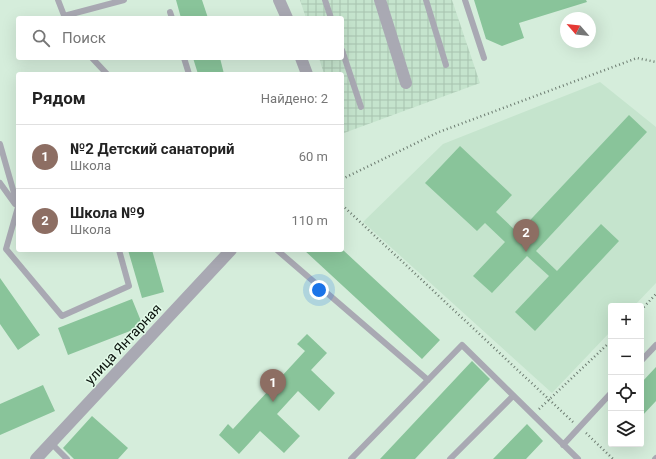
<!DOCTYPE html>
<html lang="ru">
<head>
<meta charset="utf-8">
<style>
	body { margin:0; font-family:Roboto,sans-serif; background:#f2f2f2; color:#222 }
	.controls { position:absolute; right:12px; bottom:12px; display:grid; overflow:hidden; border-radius:4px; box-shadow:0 4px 16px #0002 }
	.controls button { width:36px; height:36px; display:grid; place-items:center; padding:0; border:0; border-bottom:1px solid #e0e0e0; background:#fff; color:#222; font:20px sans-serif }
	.compass { position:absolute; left:560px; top:12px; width:36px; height:36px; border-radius:50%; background:#fff; box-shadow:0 4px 16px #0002; rotate:298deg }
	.you { position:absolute; left:319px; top:290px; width:14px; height:14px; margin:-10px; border:3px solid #fff; border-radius:50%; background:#1a73e8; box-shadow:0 0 0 6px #1a73e833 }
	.badge { display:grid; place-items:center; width:26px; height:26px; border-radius:50%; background:#b45309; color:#fff; font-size:13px; font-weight:700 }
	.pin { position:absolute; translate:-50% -33px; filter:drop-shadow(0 1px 2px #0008) }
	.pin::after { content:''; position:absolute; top:21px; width:14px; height:12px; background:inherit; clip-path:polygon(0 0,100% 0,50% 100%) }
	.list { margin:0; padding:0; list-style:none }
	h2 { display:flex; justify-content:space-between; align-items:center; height:52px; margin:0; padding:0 16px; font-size:17px }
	h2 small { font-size:13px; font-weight:400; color:#767676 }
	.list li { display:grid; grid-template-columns:26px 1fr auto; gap:12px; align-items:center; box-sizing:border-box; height:64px; padding:0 16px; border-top:1px solid #e0e0e0 }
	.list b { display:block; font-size:15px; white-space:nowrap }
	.list p { margin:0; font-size:13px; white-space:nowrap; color:#767676 }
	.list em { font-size:13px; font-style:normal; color:#767676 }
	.icon { flex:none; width:22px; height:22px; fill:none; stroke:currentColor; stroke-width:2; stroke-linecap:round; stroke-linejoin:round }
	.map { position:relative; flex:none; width:656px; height:459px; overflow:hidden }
	.search { position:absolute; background:#fff; box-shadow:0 4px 16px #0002; left:16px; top:16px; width:328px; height:44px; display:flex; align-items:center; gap:10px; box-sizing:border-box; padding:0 14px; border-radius:4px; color:#767676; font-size:15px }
	.panel { position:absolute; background:#fff; box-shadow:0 4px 16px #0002; left:16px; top:72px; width:328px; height:180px; border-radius:4px }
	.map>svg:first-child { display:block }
	.built { fill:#c5e4cd }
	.industrial { fill:url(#industrial-grid) }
	.building { fill:#89c49a }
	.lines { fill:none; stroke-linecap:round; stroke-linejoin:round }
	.path { stroke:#6c7b70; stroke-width:2.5; stroke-dasharray:1 3; stroke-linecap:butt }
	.lane { stroke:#a9a9b3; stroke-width:6 }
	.street { stroke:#a9a9b3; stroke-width:12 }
	.labels { text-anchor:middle; stroke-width:3; stroke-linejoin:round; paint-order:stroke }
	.street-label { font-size:14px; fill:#0b130d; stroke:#e2fae8 }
</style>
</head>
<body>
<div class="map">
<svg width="656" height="459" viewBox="0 0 656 459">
	<defs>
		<pattern id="industrial-grid" width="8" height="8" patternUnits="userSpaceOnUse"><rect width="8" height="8" fill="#c5e4cd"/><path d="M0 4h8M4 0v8" fill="none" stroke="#a8c3af"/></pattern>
	</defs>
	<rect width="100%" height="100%" fill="#d5eddb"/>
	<path class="built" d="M600 82 656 127V283L634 306H611V331L552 393 363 222 443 144Z"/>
	<path class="industrial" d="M300 0H452L480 83 344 133 342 127V74H324L319 58H342V18H306Z"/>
	<path class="building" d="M176 0H202L208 18H181Z
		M474 0H586L587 2 519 23 524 38 502 46 486 39Z
		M193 58H220L224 74H198Z
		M629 115 647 132 536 251 557 271 601 224 619 241 535 331 515 312 549 276 527 256 492 293 473 276 505 242 485 223 477 231 425 183 460 146 512 195 496 212 518 233Z
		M128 250H152L164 292 142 298Z
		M304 250H343L440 340 422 359Z
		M0 278 40 335 18 350 0 324Z
		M132 299 143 326 68 355 58 328Z
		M307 334 327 353 311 370 335 393 319 411 298 391 277 414 300 436 284 453 260 431 239 454 219 435 228 424 233 429 305 351 297 344Z
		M472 361 490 379 415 459H380Z
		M656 367V401L641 417V383Z
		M43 385 55 411 0 435V404Z
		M92 416 128 448 118 459H74L63 448Z
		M527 424 543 441 526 459H493Z"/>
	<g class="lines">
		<path class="path" d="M342 179 439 132 637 58 656 62
			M342 205 573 422
			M641 310 656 294
			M539 409 611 341
			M586 433 613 459"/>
		<path class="lane" d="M58 0 65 18
			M325 0 331 18
			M426 0 446 65
			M465 0 484 58
			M170 12 172 18
			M64 16 124 0
			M342 50 361 107
			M92 58 107 74
			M184 58 189 74
			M0 144 18 207 6 249 62 316 129 286 119 250
			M0 183 15 204
			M277 250 428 380
			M641 361 656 345
			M51 443 67 459
			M563 445 611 393
			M351 459 462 345 578 459
			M450 459 513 396
			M655 459 656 458"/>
		<path class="street" d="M279 0 287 18
			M380 0 406 83
			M301 58 307 74
			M36 459 231 250"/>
	</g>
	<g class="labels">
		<g class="street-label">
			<text transform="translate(123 344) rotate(-47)" y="5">улица Янтарная</text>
		</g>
	</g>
</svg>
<div class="controls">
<button>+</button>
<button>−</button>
<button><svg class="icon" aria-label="locate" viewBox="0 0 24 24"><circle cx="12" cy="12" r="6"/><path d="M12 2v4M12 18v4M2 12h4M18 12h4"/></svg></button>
<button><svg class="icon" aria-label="layers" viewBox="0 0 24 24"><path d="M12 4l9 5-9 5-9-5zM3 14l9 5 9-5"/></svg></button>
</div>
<svg class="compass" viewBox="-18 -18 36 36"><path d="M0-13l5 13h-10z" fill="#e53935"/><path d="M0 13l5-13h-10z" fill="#767676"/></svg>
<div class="you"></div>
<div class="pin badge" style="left:273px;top:402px;background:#8d6e63">1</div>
<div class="pin badge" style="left:526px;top:252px;background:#8d6e63">2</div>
<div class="search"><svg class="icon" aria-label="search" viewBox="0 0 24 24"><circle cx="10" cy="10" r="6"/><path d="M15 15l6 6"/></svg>Поиск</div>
<section class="panel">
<h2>Рядом<small>Найдено: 2</small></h2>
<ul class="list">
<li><span class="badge" style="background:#8d6e63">1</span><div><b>№2 Детский санаторий</b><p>Школа</p></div><em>60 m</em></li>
<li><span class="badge" style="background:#8d6e63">2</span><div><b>Школа №9</b><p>Школа</p></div><em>110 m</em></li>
</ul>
</section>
</div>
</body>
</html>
